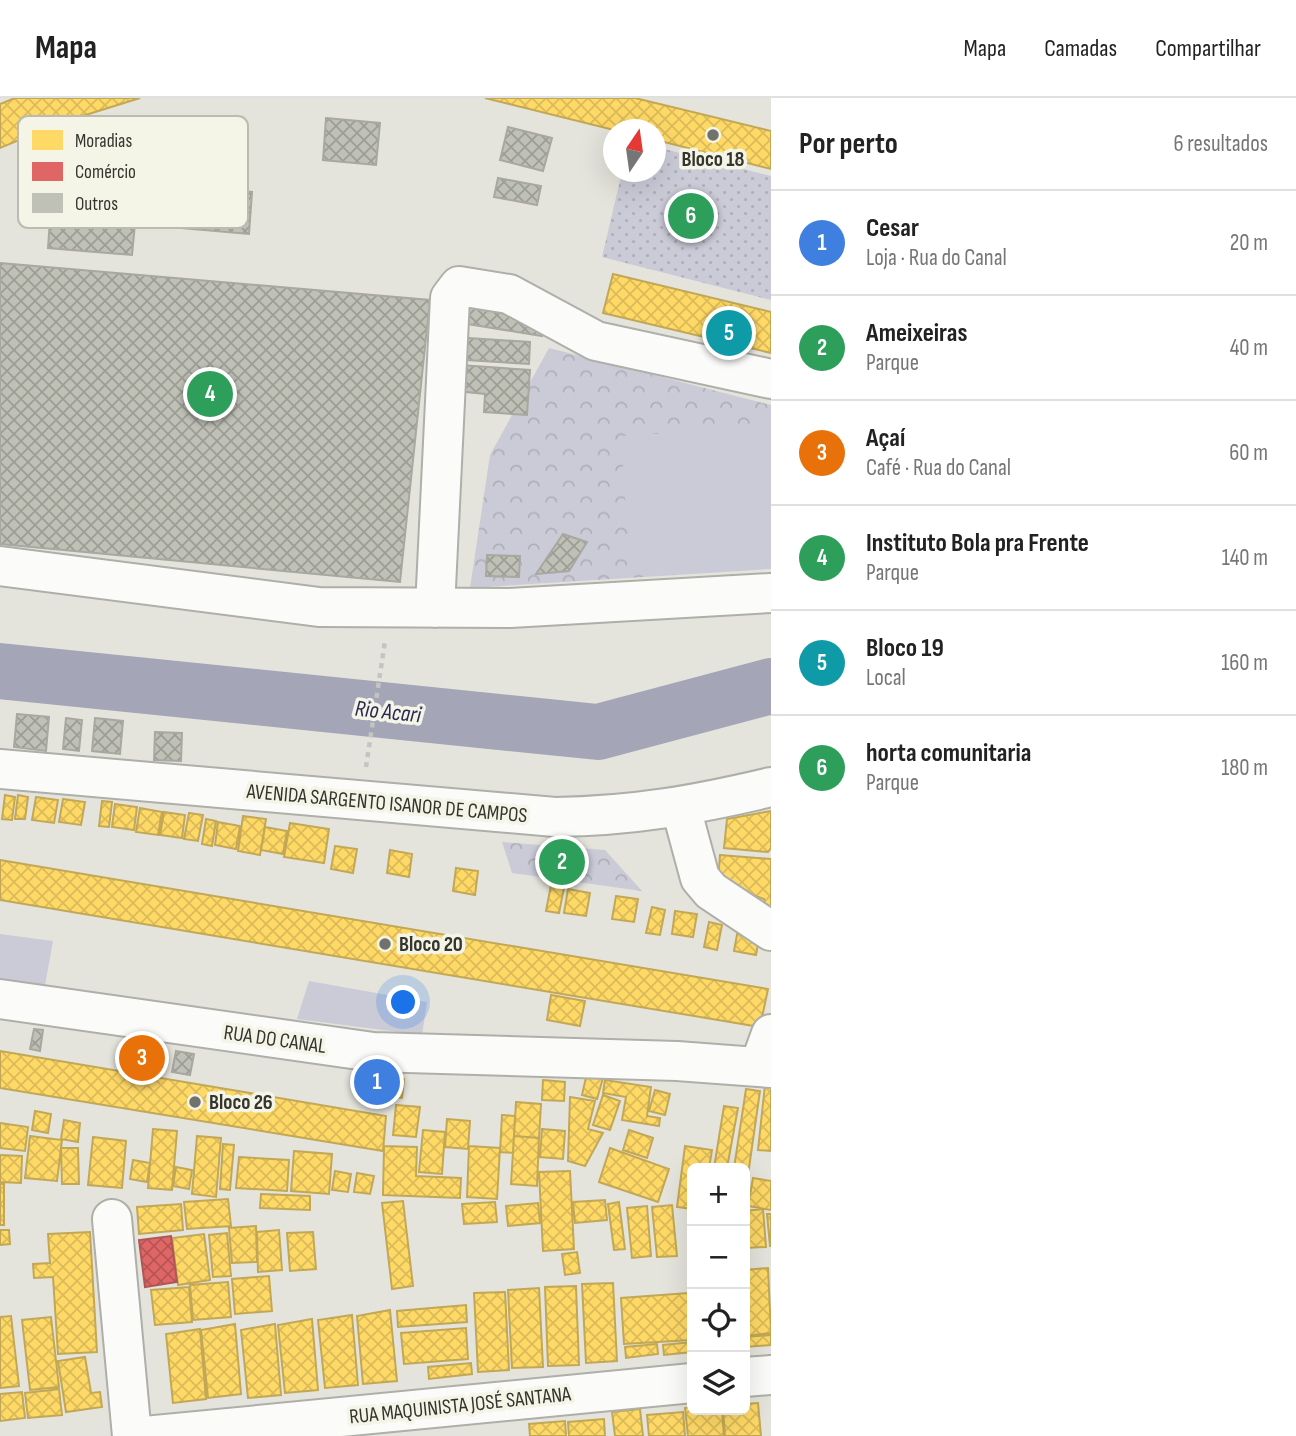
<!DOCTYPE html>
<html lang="pt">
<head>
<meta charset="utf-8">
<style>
	body { margin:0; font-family:"Sofia Sans Condensed",sans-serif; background:#f2f2f2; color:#222 }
	.controls { position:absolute; right:21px; bottom:21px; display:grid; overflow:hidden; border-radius:10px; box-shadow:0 7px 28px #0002 }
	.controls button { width:63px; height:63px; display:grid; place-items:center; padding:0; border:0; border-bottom:2px solid #e0e0e0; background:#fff; color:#222; font:35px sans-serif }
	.compass { position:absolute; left:603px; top:21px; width:63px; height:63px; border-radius:50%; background:#fff; box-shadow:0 7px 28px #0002; rotate:13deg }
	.you { position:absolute; left:404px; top:905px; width:24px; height:24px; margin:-18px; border:5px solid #fff; border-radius:50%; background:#1a73e8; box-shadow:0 0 0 10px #1a73e833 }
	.badge { display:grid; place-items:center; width:46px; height:46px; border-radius:50%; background:#7c3aed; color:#fff; font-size:23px; font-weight:700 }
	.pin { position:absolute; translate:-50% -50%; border:4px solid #fff; box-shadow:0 2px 7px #0006 }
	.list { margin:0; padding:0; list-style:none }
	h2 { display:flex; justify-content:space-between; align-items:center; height:91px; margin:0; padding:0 28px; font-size:30px }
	h2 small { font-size:23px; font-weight:400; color:#767676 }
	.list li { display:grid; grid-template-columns:46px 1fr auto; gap:21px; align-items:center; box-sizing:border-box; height:105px; padding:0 28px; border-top:2px solid #e0e0e0 }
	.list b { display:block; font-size:26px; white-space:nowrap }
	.list p { margin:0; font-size:23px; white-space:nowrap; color:#767676 }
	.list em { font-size:23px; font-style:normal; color:#767676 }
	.icon { flex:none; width:38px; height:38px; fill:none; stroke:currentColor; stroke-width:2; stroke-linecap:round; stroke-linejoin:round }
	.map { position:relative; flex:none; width:771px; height:1338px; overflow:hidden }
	header { display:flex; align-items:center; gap:42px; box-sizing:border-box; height:98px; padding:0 35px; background:#fff; border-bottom:2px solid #e0e0e0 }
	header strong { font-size:33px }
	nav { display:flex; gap:38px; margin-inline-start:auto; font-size:24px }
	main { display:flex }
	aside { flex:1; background:#fff }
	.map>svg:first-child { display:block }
	.grass { fill:url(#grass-dots) }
	.park { fill:url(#park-crowns) }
	.pitch { fill:#cacbd7 }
	.homes { fill:url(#homes-cross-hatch); stroke:#c2a856; stroke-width:2 }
	.shops { fill:url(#shops-cross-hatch); stroke:#ad5756; stroke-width:2 }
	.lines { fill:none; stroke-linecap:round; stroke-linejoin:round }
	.river { stroke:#a4a5b7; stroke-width:56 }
	.building { fill:url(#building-cross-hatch); stroke:#a8a8a1; stroke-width:2 }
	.minor-casing { stroke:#afafa9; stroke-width:42 }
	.path { stroke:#c4c4c0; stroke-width:4.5; stroke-dasharray:5 5; stroke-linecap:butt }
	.minor { stroke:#fbfbfa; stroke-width:38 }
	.poi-dot { fill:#72726c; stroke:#f4f5e6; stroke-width:2.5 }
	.labels { text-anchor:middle; stroke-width:7; stroke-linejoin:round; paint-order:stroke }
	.poi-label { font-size:21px; font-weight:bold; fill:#35352f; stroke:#f4f5e6; text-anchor:start }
	.street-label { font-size:21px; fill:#35352f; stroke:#f4f5e6 }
	.water-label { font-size:23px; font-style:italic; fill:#2a2953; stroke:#f4f5e6 }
	.key { fill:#f4f5e6; stroke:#bbbbaf; stroke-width:2 }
	.key-label { font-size:19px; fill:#35352f }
</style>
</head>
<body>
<header>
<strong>Mapa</strong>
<nav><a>Mapa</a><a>Camadas</a><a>Compartilhar</a></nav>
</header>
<main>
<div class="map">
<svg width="771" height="1338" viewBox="0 0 771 1338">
	<defs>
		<pattern id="grass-dots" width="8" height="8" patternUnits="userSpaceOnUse" patternTransform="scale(1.75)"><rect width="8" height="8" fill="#cacbd7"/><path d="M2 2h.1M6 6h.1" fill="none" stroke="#aeafb9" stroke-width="1.8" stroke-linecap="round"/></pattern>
		<pattern id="park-crowns" width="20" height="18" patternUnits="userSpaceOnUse" patternTransform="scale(1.75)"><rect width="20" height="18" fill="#cacbd7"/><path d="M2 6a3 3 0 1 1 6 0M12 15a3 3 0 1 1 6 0" fill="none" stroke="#aeafb9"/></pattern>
		<pattern id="homes-cross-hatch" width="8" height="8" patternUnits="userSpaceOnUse" patternTransform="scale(1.75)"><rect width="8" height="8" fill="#ffd966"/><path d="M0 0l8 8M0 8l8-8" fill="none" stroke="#dbbb59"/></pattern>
		<pattern id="shops-cross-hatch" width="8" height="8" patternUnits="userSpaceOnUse" patternTransform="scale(1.75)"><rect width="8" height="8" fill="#e06666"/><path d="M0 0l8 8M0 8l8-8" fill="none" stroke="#b65554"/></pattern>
		<pattern id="building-cross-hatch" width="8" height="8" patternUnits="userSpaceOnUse" patternTransform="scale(1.75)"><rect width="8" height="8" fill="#bfc0b6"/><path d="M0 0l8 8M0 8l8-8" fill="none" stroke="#9c9d94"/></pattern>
	</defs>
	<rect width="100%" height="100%" fill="#e4e4dc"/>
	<path class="grass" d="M656 49 771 78V202L602 159 622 74H656Z"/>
	<path class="park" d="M549 250 771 307V471L470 490 490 357Z
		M502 744 605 752 642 793 512 775Z"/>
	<path class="pitch" d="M771 329V467L630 475 621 338Z
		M0 836 53 843 44 893 0 887Z
		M309 883 427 904 422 937 297 921Z"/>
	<path class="homes" d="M15 0H140L60 25 0 50V6Z
		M485 0H635L771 33V71L656 42V32H614Z
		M613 176 771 214V255L603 215Z
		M5 697 15 699 12 722 2 721Z
		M18 697 28 699 25 721H15Z
		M36 699 58 702 54 725 32 722Z
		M63 701 85 704 81 727 59 724Z
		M102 703 112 704 109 729 99 728Z
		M115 706 137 709 134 732 112 729Z
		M140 710 162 714 158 737 136 734Z
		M771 713V750L768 754 724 750 727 721Z
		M164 714 185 717 182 740 160 737Z
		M189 715 203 717 198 743 184 741Z
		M243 718 266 721 260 757 238 753Z
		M206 721 216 723 212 748 202 746Z
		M218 724 240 728 236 751 215 747Z
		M290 725 329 731 324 765 284 759Z
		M265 729 287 733 283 756 261 752Z
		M335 748 357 751 353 775 331 771Z
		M390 752 412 756 409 779 387 775Z
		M720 757 771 761V822L768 821 764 801 718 784Z
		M0 762 768 891 760 929 0 802Z
		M456 770 478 773 475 797 453 793Z
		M551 787 564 790 559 815 546 813Z
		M568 791 590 795 586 818 564 815Z
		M616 798 638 801 634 824 612 821Z
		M652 809 665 812 660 837 646 835Z
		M675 813 697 816 693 839 672 836Z
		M709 824 722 827 717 852 704 849Z
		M738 831 760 834 756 857 734 853Z
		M551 897 585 903 580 928 547 922Z
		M0 953 386 1018 383 1053 0 990Z
		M587 975 603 980 597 1001 582 997Z
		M388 979 404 981 402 1000 385 998Z
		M543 982 565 984 564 1003 542 1002Z
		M605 982 651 989 647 1018 660 1020 659 1028 622 1022 626 999 603 995Z
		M765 987 771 988V1053L758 1052Z
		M746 991 760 993 745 1098V1070H734Z
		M655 992 670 996 665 1017 649 1013Z
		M603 997 620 1003 610 1032 593 1027Z
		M570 999 595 1003 588 1031 603 1035 585 1068 568 1063Z
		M516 1004 541 1006 539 1040 514 1038Z
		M396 1007 420 1009 416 1039 393 1037Z
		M724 1008 738 1010 727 1070H714Z
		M35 1013 51 1016 48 1035 32 1032Z
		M502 1017 515 1018 513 1055 500 1054Z
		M447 1021 470 1023 468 1051 445 1049Z
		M64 1022 80 1025 78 1044 61 1041Z
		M0 1025 28 1029 25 1053 0 1050Z
		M153 1031 177 1033 172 1092 148 1090Z
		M542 1031 565 1033 563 1061 540 1059Z
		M423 1032 445 1034 442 1076 419 1074Z
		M629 1032 653 1040 647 1060 623 1052Z
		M30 1038 62 1042 57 1083 25 1080Z
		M197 1038 221 1040 216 1099 192 1096Z
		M514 1038 539 1040 537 1088 511 1086Z
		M93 1039 126 1043 122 1090 88 1087Z
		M223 1046 234 1047 230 1092 220 1091Z
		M384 1048 417 1049 416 1078 461 1080 460 1100 383 1097Z
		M469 1048 500 1050 497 1101 467 1099Z
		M685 1048 712 1052 709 1070H692V1111L677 1109Z
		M61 1050H78L79 1086H62Z
		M610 1050 669 1071 658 1104 599 1084Z
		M294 1053 332 1056 329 1096 291 1093Z
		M0 1057 22 1058 21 1085 0 1084Z
		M239 1059 289 1062 287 1093 236 1090Z
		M133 1062 150 1065 147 1084 130 1081Z
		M176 1069 192 1072 189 1091 173 1088Z
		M335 1073 351 1076 348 1094 332 1092Z
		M570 1073 574 1151 543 1153 539 1074Z
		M357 1075 374 1078 370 1096 354 1094Z
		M753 1080 771 1083V1112L748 1108Z
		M0 1086H4V1127H0Z
		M261 1096 310 1098V1112L260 1110Z
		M228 1101 231 1128 187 1131 184 1104Z
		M605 1102 607 1122 575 1125 573 1104Z
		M403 1103 413 1188 392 1191 382 1105Z
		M495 1104 497 1124 464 1126 462 1106Z
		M619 1104 625 1151 614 1152 608 1106Z
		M538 1105 540 1125 508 1128 506 1108Z
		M181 1106 183 1132 139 1136 137 1109Z
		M672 1107 677 1158 657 1159 652 1109Z
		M647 1108 651 1158 632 1160 627 1110Z
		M763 1111 766 1149 745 1150V1113Z
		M767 1116H771V1148H770Z
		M256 1128 257 1164 232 1165 229 1130Z
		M0 1132H9L10 1146 0 1147Z
		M279 1132 282 1172 258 1174 257 1134Z
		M90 1134 97 1254 58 1256 53 1179 34 1180 33 1166 50 1165 48 1136Z
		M313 1134 316 1171 290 1173 287 1135Z
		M227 1135 231 1178 213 1179 209 1137Z
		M204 1136 210 1182 178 1187 172 1140Z
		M577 1154 580 1175 565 1177 562 1156Z
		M768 1170 771 1235 745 1238V1172Z
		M269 1178 272 1213 235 1216 232 1181Z
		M228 1184 231 1219 193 1222 190 1187Z
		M613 1185 617 1263 586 1265 582 1186Z
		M576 1188 579 1267 548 1268 545 1189Z
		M189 1189 192 1224 155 1227 151 1192Z
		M539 1190 543 1269 512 1270 508 1192Z
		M505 1194 509 1272 478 1274 474 1195Z
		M688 1195 691 1242 624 1246 621 1200Z
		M466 1207 467 1224 398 1229 397 1213Z
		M390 1212 397 1283 363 1286 357 1218Z
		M352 1217 358 1287 325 1290 318 1222Z
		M11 1218 19 1288 0 1290V1219Z
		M51 1219 59 1289 30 1292 22 1222Z
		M312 1221 318 1292 285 1295 278 1227Z
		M235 1226 241 1296 208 1300 201 1232Z
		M275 1226 281 1297 248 1300 241 1232Z
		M466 1230 468 1261 404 1266 401 1235Z
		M200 1231 206 1301 173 1305 166 1236Z
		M771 1237V1247L745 1249V1239Z
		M692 1244V1254L664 1257 663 1247Z
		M657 1246 658 1256 626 1260 625 1249Z
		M85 1259 91 1295 100 1294 102 1309 66 1314 58 1263Z
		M471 1265 472 1276 429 1281 428 1269Z
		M59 1291 62 1317 28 1320 25 1295Z
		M22 1294 25 1320 0 1323V1296Z
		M758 1305 761 1338H725L723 1312H745V1306Z
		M692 1309 722 1312 724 1338H688L685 1310Z
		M640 1311 643 1338H615L612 1314Z
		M683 1314 685 1338H649L647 1317Z
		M604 1321 605 1338H569L568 1324Z
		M565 1323 566 1338H530L529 1326Z"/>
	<path class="shops" d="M369 974 386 978 383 998 365 995Z
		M171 1138 177 1184 145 1189 139 1142Z"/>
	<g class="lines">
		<path class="river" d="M0 573 598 634 771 588"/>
	</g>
	<path class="building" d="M326 20 380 25 376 67 323 62Z
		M508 29 552 40 543 73 500 62Z
		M98 80 252 94 249 136 135 126 132 157 48 150 51 107 95 111Z
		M498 80 541 88 537 107 494 99Z
		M0 165 430 202 400 484 0 446Z
		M469 209 544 221 542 238 467 226Z
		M468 240 530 244 529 266 466 262Z
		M460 267 530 272 527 317 484 314 485 296 457 293Z
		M563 436 587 444 569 473 536 476Z
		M487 457 520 458 519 479 486 478Z
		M17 616 49 619 46 653 14 649Z
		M66 620 82 622 79 653 63 651Z
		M95 620 123 623 120 656 92 653Z
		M155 634 182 635 181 663 154 662Z
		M34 931 43 932 40 953 30 951Z
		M176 953 194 956 190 977 172 974Z"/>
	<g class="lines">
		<g class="minor-casing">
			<path id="minor" d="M0 468 319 509 510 510 771 495
				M435 510 450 200 459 188 509 196 596 243 771 281
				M0 671 555 719C633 718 695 707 771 689
				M681 710 700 780 711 793 771 833
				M0 901 373 954 677 963 771 970
				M759 969 771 936
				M112 1121 132 1338
				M745 1279 771 1277
				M145 1338 692 1285"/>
		</g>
		<path class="path" d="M366 669 385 543"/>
		<use href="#minor" class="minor"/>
	</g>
	<g class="poi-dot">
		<circle cx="713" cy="37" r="7"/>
		<circle cx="385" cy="846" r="7"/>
		<circle cx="195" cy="1004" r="7"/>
	</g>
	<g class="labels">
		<g class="poi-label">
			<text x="713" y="68" text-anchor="middle">Bloco 18</text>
			<text x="399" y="853">Bloco 20</text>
			<text x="209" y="1011">Bloco 26</text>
		</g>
		<g class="street-label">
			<text transform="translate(387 705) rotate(5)" y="7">AVENIDA SARGENTO ISANOR DE CAMPOS</text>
			<text transform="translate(275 941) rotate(8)" y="7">RUA DO CANAL</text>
			<text transform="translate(460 1307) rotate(-6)" y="7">RUA MAQUINISTA JOSÉ SANTANA</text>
		</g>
		<g class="water-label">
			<text transform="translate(388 613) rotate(6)" y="8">Rio Acari</text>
		</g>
	</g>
	<rect x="18" y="18" width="230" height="112" rx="10" class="key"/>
	<rect x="32" y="32" width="31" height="20" fill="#ffd966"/>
	<rect x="32" y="64" width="31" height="19" fill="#e06666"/>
	<rect x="32" y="95" width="31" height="20" fill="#bfc0b6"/>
	<g class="key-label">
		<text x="75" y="49">Moradias</text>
		<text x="75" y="80">Comércio</text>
		<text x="75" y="112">Outros</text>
	</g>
</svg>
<div class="controls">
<button>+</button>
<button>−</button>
<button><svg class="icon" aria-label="locate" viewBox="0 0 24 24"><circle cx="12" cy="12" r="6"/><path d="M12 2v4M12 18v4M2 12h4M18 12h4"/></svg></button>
<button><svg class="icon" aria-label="layers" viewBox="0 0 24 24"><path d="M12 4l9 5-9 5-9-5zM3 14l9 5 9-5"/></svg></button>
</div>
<svg class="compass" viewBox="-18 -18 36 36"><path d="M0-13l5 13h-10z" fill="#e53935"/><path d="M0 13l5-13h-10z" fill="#767676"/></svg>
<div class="you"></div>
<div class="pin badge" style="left:377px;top:984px;background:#3f7fe0">1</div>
<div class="pin badge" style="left:562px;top:764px;background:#2e9e5b">2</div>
<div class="pin badge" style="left:142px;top:960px;background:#e8710a">3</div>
<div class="pin badge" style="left:210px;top:296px;background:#2e9e5b">4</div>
<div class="pin badge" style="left:729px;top:235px;background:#0f9aa8">5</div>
<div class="pin badge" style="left:691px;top:118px;background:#2e9e5b">6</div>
</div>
<aside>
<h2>Por perto<small>6 resultados</small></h2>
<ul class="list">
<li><span class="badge" style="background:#3f7fe0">1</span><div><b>Cesar</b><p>Loja · Rua do Canal</p></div><em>20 m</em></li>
<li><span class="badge" style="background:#2e9e5b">2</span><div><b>Ameixeiras</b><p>Parque</p></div><em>40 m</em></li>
<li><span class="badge" style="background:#e8710a">3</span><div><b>Açaí</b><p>Café · Rua do Canal</p></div><em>60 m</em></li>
<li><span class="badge" style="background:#2e9e5b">4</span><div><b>Instituto Bola pra Frente</b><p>Parque</p></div><em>140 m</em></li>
<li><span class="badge" style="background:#0f9aa8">5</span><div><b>Bloco 19</b><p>Local</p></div><em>160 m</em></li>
<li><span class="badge" style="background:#2e9e5b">6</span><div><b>horta comunitaria</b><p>Parque</p></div><em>180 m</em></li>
</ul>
</aside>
</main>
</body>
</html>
